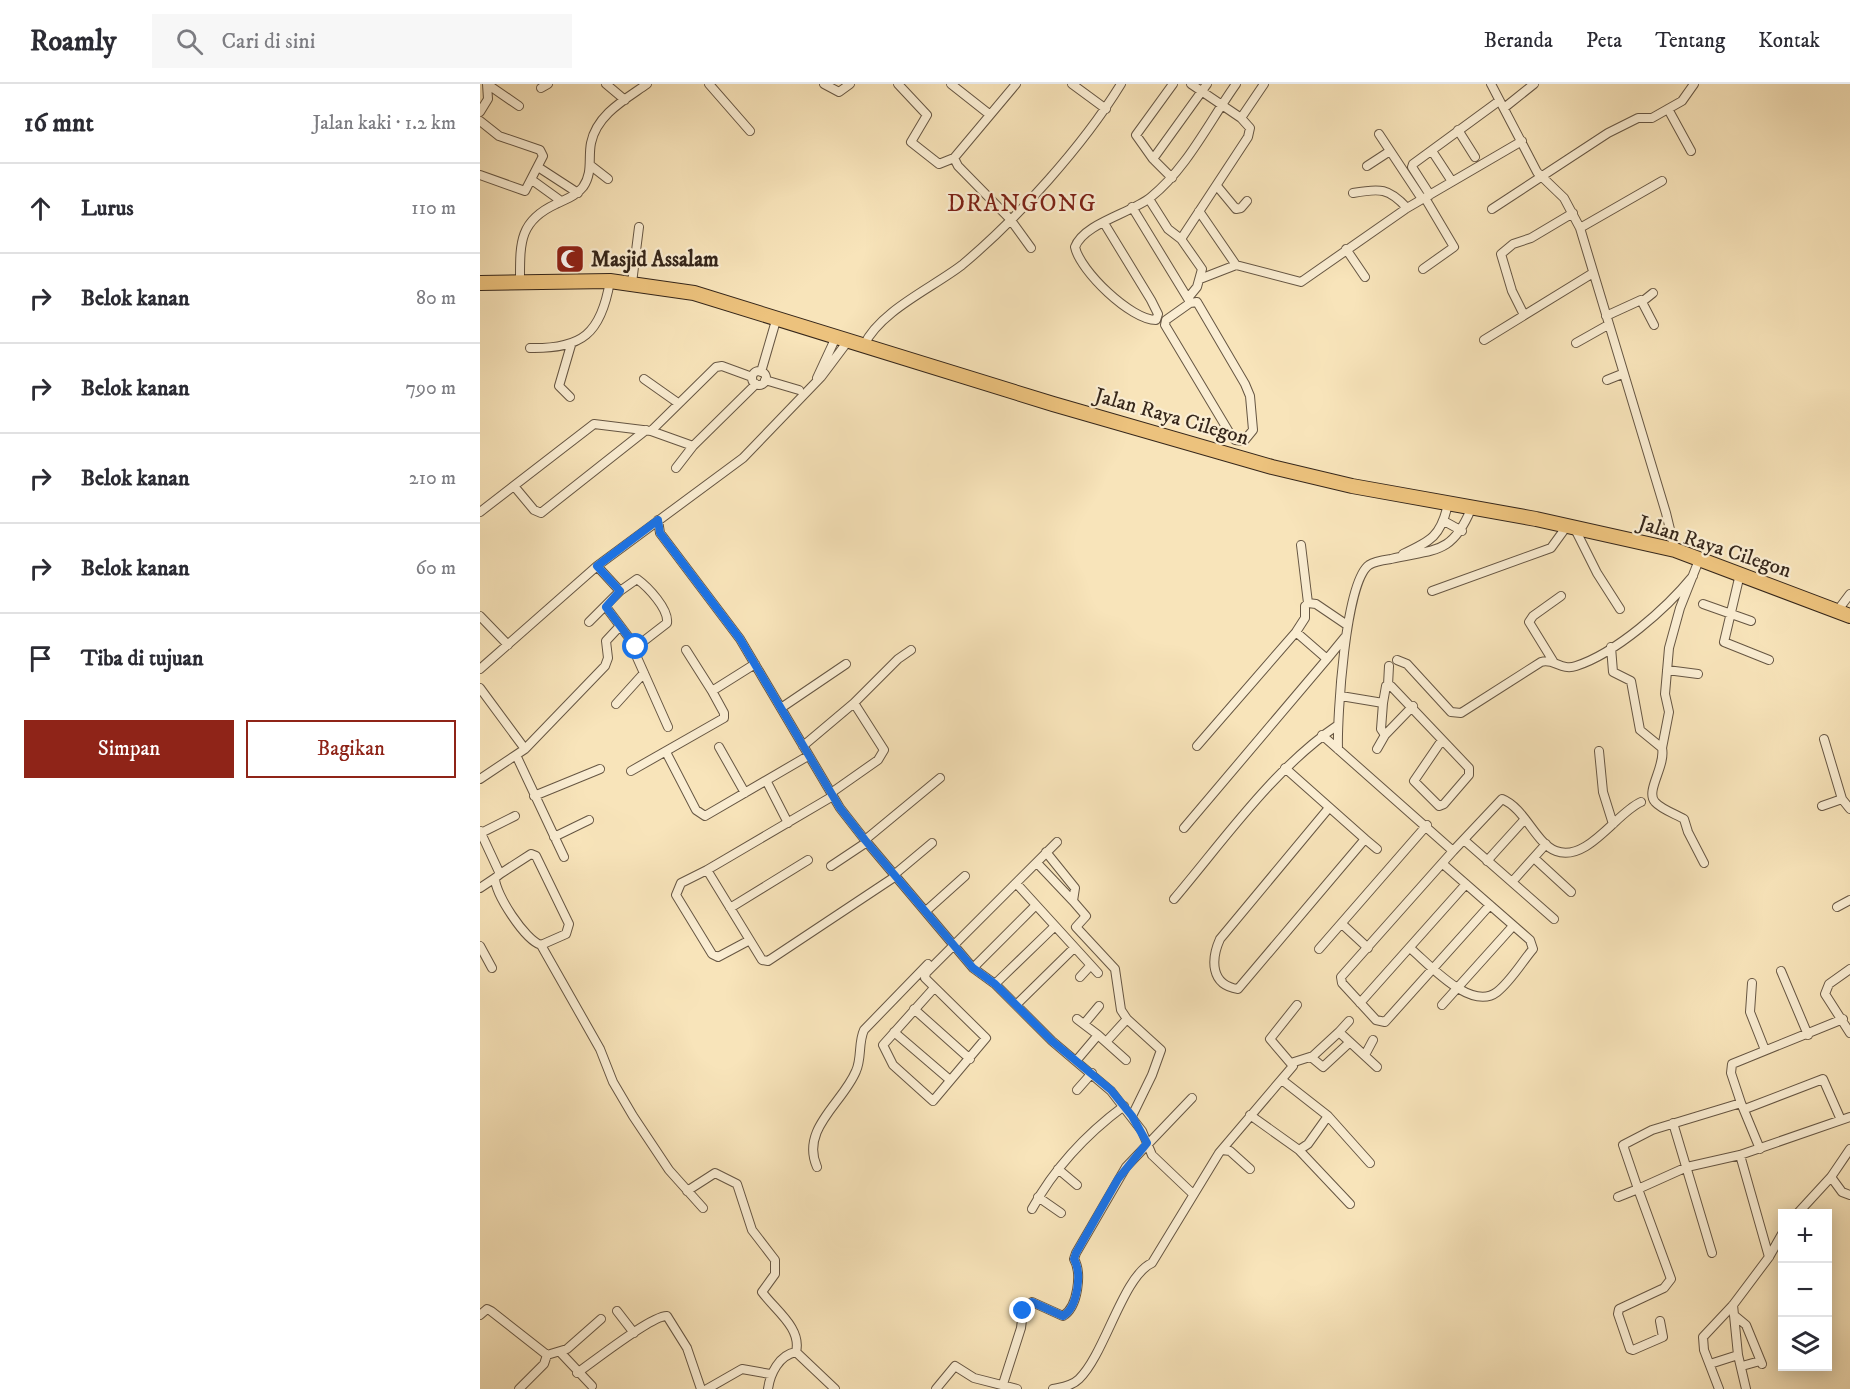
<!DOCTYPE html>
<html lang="id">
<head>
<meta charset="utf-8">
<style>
	body { margin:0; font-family:"IM FELL DW Pica",serif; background:#f7f7f7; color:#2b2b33 }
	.controls { position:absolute; right:18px; bottom:18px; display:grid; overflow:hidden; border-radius:0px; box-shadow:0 3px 15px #0003 }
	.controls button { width:54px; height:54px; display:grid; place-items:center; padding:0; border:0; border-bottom:2px solid #e1e1e2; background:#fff; color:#2b2b33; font:30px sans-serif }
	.stop { position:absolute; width:18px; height:18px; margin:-14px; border:4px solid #1a73e8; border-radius:50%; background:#fff }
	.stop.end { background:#1a73e8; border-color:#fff; box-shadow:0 2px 6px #0008 }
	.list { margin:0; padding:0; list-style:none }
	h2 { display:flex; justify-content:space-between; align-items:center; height:78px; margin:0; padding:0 24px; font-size:26px }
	h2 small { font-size:20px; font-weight:400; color:#7c7c81 }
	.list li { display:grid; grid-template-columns:39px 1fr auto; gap:18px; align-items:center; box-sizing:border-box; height:90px; padding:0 24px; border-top:2px solid #e1e1e2 }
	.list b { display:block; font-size:22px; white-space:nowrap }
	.list em { font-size:20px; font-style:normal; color:#7c7c81 }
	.actions { display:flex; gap:12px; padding:18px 24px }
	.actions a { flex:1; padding:14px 0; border:2px solid #8f2418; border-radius:0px; text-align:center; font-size:21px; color:#8f2418 }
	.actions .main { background:#8f2418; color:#fff }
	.icon { flex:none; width:33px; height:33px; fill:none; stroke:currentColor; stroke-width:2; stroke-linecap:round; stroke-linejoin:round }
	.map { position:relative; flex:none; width:1370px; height:1305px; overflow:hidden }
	header { display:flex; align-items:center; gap:36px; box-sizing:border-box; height:84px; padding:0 30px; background:#fff; border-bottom:2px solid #e1e1e2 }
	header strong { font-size:28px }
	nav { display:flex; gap:33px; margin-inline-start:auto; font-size:21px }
	.search { width:420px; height:54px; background:#f7f7f7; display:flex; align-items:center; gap:15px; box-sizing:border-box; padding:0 21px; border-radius:0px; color:#7c7c81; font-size:22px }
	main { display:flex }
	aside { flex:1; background:#fff }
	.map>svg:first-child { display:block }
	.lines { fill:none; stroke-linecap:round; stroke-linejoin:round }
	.street-casing { stroke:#665643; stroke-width:10 }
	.highway-casing { stroke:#36271b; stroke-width:16 }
	.street { stroke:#faedd2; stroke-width:8 }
	.highway { stroke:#ecc27d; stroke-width:14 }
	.route { stroke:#1a73e8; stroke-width:8 }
	.labels { text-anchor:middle; stroke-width:4.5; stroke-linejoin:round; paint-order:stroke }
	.poi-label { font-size:21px; font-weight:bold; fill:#36271b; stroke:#faedd2; text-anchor:start }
	.street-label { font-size:21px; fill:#36271b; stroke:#faedd2 }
	.quarter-label { font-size:24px; letter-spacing:1.5px; fill:#7a1f14; stroke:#faedd2 }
</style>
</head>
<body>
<header>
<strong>Roamly</strong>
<div class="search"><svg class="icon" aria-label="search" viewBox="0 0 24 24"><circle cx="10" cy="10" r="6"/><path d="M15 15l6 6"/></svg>Cari di sini</div>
<nav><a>Beranda</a><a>Peta</a><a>Tentang</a><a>Kontak</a></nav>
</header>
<main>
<aside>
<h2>16 mnt<small>Jalan kaki · 1.2 km</small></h2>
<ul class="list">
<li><svg class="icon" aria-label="ahead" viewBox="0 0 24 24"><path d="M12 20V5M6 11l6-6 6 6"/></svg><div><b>Lurus</b></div><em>110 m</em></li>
<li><svg class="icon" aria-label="right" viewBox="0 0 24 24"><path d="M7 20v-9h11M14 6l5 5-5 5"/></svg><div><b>Belok kanan</b></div><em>80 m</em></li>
<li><svg class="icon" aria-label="right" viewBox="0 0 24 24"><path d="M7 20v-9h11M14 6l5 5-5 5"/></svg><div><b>Belok kanan</b></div><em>790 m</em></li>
<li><svg class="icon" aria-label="right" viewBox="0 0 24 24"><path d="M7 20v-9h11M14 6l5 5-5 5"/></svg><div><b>Belok kanan</b></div><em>210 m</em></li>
<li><svg class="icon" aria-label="right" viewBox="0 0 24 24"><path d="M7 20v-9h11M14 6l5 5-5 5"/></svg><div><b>Belok kanan</b></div><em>60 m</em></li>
<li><svg class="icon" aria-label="arrive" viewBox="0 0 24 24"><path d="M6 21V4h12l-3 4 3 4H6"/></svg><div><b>Tiba di tujuan</b></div></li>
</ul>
<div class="actions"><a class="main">Simpan</a><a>Bagikan</a></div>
</aside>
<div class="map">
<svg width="1370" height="1305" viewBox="0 0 1370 1305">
	<rect width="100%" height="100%" fill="#f8e4ba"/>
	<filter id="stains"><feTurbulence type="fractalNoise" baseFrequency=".00333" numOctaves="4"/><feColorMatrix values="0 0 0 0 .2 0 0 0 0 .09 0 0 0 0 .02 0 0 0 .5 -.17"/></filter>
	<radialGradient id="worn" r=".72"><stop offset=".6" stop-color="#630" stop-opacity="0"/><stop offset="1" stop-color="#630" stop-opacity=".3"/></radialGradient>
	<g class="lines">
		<g class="street-casing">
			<path id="street" d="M7 0 39 22
				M126 0 145 16
				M229 0 270 47
				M344 0 359 8 370 0
				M418 0 447 31 431 58 459 80 474 74 536 0
				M471 0 509 30
				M592 0 626 25
				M1011 0 1057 88 1084 114 1100 144 1186 429 1195 466
				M61 4 68 0
				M1024 24 1054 0
				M1188 25 1211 67
				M0 28 8 15 7 0
				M761 34 784 0
				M0 37 19 52 60 66 63 72 45 107 0 91
				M978 46 995 73
				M899 50 942 115
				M952 67 971 96
				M474 74 478 82 530 135 551 164
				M673 75 656 51 693 0
				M110 81 128 95
				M887 82 910 67
				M58 83 98 109
				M692 94 673 75 727 0
				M52 96 81 117
				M737 102 756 125 761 124 767 117
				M873 109C900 104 909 104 927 124
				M950 111 932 83 933 80 1019 17
				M669 115 688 145 701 155
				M652 123 710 218
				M1012 125 1128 49 1158 34H1172L1202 17 1214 0
				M719 127 756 181 821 198 927 124 1042 57
				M624 139 671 216 678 230 676 236C651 236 600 187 595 163 604 139 652 129 671 113 707 84 729 38 756 0
				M1100 144 1182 97
				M866 165 885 193
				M943 185 974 163 945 114
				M720 195 756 181
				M40 196C40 159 39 137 76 120 86 115 96 112 103 103 113 89 108 74 111 59 117 30 146 15 167 0
				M152 199 159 143
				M708 214 717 203 722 185 701 155 768 53 770 44 761 34 711 0
				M1163 217 1173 209
				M717 218 765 300 770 312 773 346 764 357 755 356 749 348 685 241 686 236 710 219Z
				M1044 231 1032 207 1021 170 1033 160 1051 154 1093 129
				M1126 232 1161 216 1174 241
				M1004 256 1113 189
				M1096 259 1128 241
				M384 261C400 227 452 204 482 181 538 134 603 62 641 0
				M50 264C102 265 121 250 130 197
				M272 294a7 7 0 1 1 14 0a7 7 0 1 1-14 0Z
				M281 288 297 233
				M337 294 356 253
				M164 295 198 319
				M285 296 319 306
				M1127 296 1142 290
				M90 313 79 302 91 261
				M171 347 213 362 276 300
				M196 384 213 362
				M34 402 54 426 61 429 166 346
				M0 428 114 340 171 347 236 283 242 282 272 293
				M178 436 180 449 260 555 360 724 385 756 493 884 515 900 572 957 631 1007 662 1047 672 1071 713 1110
				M964 437 982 447
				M1094 443 1117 489 1140 525
				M821 461 828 519
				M923 470C951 457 961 452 968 420
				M117 482 140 507
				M1260 490 1244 558 1289 576
				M952 507 1071 464 1087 442
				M1223 520 1271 537
				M126 523 156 563 155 569 188 643
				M1358 526 1370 510
				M0 532 28 561
				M109 538 140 507 157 495C168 503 189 525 187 539L156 563
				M1131 563 1133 588 1151 597 1160 646 1182 664C1186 682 1165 707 1175 718 1181 725 1195 730 1204 735L1208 748 1224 779
				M206 566 232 607
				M847 575 865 553
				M917 576 927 580 971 628 981 629 1061 578C1074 574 1081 587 1096 582 1136 569 1186 525 1213 492
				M1073 577 1049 538 1053 532 1081 512
				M0 585 117 482 263 374 341 293 368 257
				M1187 586 1218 590
				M908 601 909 582
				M0 604 45 665 36 671 84 773
				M861 612 903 619 906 602H911L989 684V691L964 720 959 722 934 697 962 656
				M374 619 418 575 431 566
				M903 619 901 645 905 651 933 622
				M136 620 164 589
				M301 624 366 580
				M842 651 973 767 1022 715C1045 724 1056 760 1076 767 1107 779 1137 728 1161 718
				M1344 655 1362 715 1370 725
				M323 662 374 619 404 666 398 676 351 709
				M717 662 816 548 825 534V522L828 519 836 520 867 541
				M239 663 265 709
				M1182 664 1189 628 1185 610 1189 564 1200 524 1219 476
				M45 665 125 582 128 574 126 557 140 542
				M858 665C857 634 865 498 889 481 895 477 904 476 911 475 954 465 972 471 991 425
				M897 665 905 651
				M1119 667 1123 708 1133 740
				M186 668 216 726 225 732 328 672
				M805 684 885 755 758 905C730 901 731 875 740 855L848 725
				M151 687 244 634V629L232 607 275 580
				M0 695 36 671
				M287 698 308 739
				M54 712 120 685
				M353 712 227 786 282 876 288 877 416 792
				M1342 722 1362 715
				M704 744 847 575 816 548
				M0 747 20 790 15 794C15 810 45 856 61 861L120 965 133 998 153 1032 189 1086 223 1124
				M1 749 35 732
				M74 753 109 736
				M885 755 897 765
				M385 756 460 694
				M984 756 1074 835
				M973 767 861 893 862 899 896 936 905 938 1010 821
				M566 768 595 804 593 817 606 832 596 843 635 885 641 926 647 935 681 966 672 991 652 1032
				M1054 774 1091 808
				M1007 777 1045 735
				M557 779 593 817
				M351 782 387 758
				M227 786 201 799 196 811 232 870 238 873 268 857
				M20 790 51 770 56 772 89 840 86 850 61 861
				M415 790 452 759
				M1032 798 1066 760
				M536 799 618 889
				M0 804 15 794
				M694 815C744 756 794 684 858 641
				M1357 823 1370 816
				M250 824 328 776
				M446 827 485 792
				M862 840 888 864
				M0 862 12 884
				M839 865 947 741
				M931 865C949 880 991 928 1017 908 1031 897 1042 878 1053 865L1050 856 963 780
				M493 884 556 821
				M1370 885 1349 900 1345 910 1370 949
				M1301 887 1328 951
				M600 893 610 882
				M1272 899 1270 928 1285 966
				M515 900 574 843
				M454 904 403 961 413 981 453 1017 506 954 445 894 446 889 577 758
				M880 919 986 800
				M536 921 594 864
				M962 921 1033 842
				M434 925 490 975
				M597 935 618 951
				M604 940 619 922
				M414 948 470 996
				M859 948 869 937
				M626 958 647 935
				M885 971 893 956
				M831 973 843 983 870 958
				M596 977 618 951 646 976
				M811 979 833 972 859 948 897 983
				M802 996 848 1032 890 1079
				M597 1006 612 989
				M1261 1019 1251 989 1252 980 1363 935
				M1265 1025 1343 995 1361 1036
				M770 1031 819 1066 828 1060 848 1032
				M1193 1039 1232 1169
				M742 1066 750 1067 770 1085
				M819 1066 870 1120
				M1260 1071 1289 1173
				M337 1083C320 1045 363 1019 376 987 382 974 378 959 384 946L448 880
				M578 1085 597 1101
				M1351 1093 1362 1108 1370 1111
				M207 1107 235 1089 257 1100 272 1146 295 1176V1190L282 1208C295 1226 322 1244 316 1268
				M558 1113 581 1129
				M1138 1113 1158 1105 1143 1061 1172 1046 1261 1019 1280 1065
				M552 1125C575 1083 605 1051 644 1022
				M1317 1130 1351 1093 1370 1065
				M1253 1221 1258 1271 1266 1305
				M137 1227 154 1249
				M0 1231 7 1225 11 1227 67 1271 64 1280 39 1305
				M1254 1231 1266 1241 1282 1280
				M1180 1237 1183 1253 1153 1266 1150 1265 1138 1230 1139 1225 1184 1204 1191 1195 1158 1105 1207 1083 1260 1071 1370 1033
				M80 1268 112 1302
				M316 1268 355 1305
				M67 1271 87 1265 121 1235
				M1230 1280 1258 1271
				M1262 1282 1280 1277
				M97 1289C113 1278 172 1231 187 1232L207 1264 221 1305
				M523 1300 541 1244 543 1228 552 1218 583 1232C598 1223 602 1189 594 1175L596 1169 646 1083 712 1014
				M227 1305 262 1285 290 1290
				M288 1305C290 1290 299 1271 316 1268
				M456 1305 475 1282 494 1294 537 1305
				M573 1305C582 1303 592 1302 599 1295 625 1270 643 1192 672 1179L739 1069 813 982 790 955 817 921
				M1239 1305 1224 1266 1223 1253 1253 1221 1289 1173 1302 1150"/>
		</g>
		<g class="highway-casing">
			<path id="highway" d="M0 199 130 197 214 209 573 320 792 383 872 402 1056 435 1195 466 1370 532"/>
		</g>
		<use href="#street" class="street"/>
		<use href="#highway" class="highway"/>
	</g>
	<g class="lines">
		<path class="route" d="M156 563 126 523 140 507 117 482 178 436 180 449 260 555 360 724 385 756 493 884 515 900 572 957 631 1006 652 1032 667 1059 638 1095 596 1169 594 1175C602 1189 598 1223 583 1232L552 1218 543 1227"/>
	</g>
	<defs>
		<g id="mosque-square" transform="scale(1.5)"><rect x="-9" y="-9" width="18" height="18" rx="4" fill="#8f2418" stroke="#faedd2"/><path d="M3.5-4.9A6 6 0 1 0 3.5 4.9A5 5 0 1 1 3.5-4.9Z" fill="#fff"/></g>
	</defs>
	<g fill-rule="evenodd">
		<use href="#mosque-square" x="90" y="175"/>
	</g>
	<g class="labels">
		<g class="poi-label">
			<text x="111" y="182">Masjid Assalam</text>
		</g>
		<g class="street-label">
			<text transform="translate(692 332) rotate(16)" y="7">Jalan Raya Cilegon</text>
			<text transform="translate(1235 462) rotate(18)" y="7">Jalan Raya Cilegon</text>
		</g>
		<g class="quarter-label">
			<text x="542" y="127">DRANGONG</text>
		</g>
	</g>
	<rect width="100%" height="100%" filter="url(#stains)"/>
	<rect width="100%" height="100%" fill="url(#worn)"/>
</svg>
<div class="controls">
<button>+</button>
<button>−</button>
<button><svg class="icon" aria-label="layers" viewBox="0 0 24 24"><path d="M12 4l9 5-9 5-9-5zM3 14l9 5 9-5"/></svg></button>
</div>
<div class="stop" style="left:156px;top:563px"></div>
<div class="stop end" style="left:543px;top:1227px"></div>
</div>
</main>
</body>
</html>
